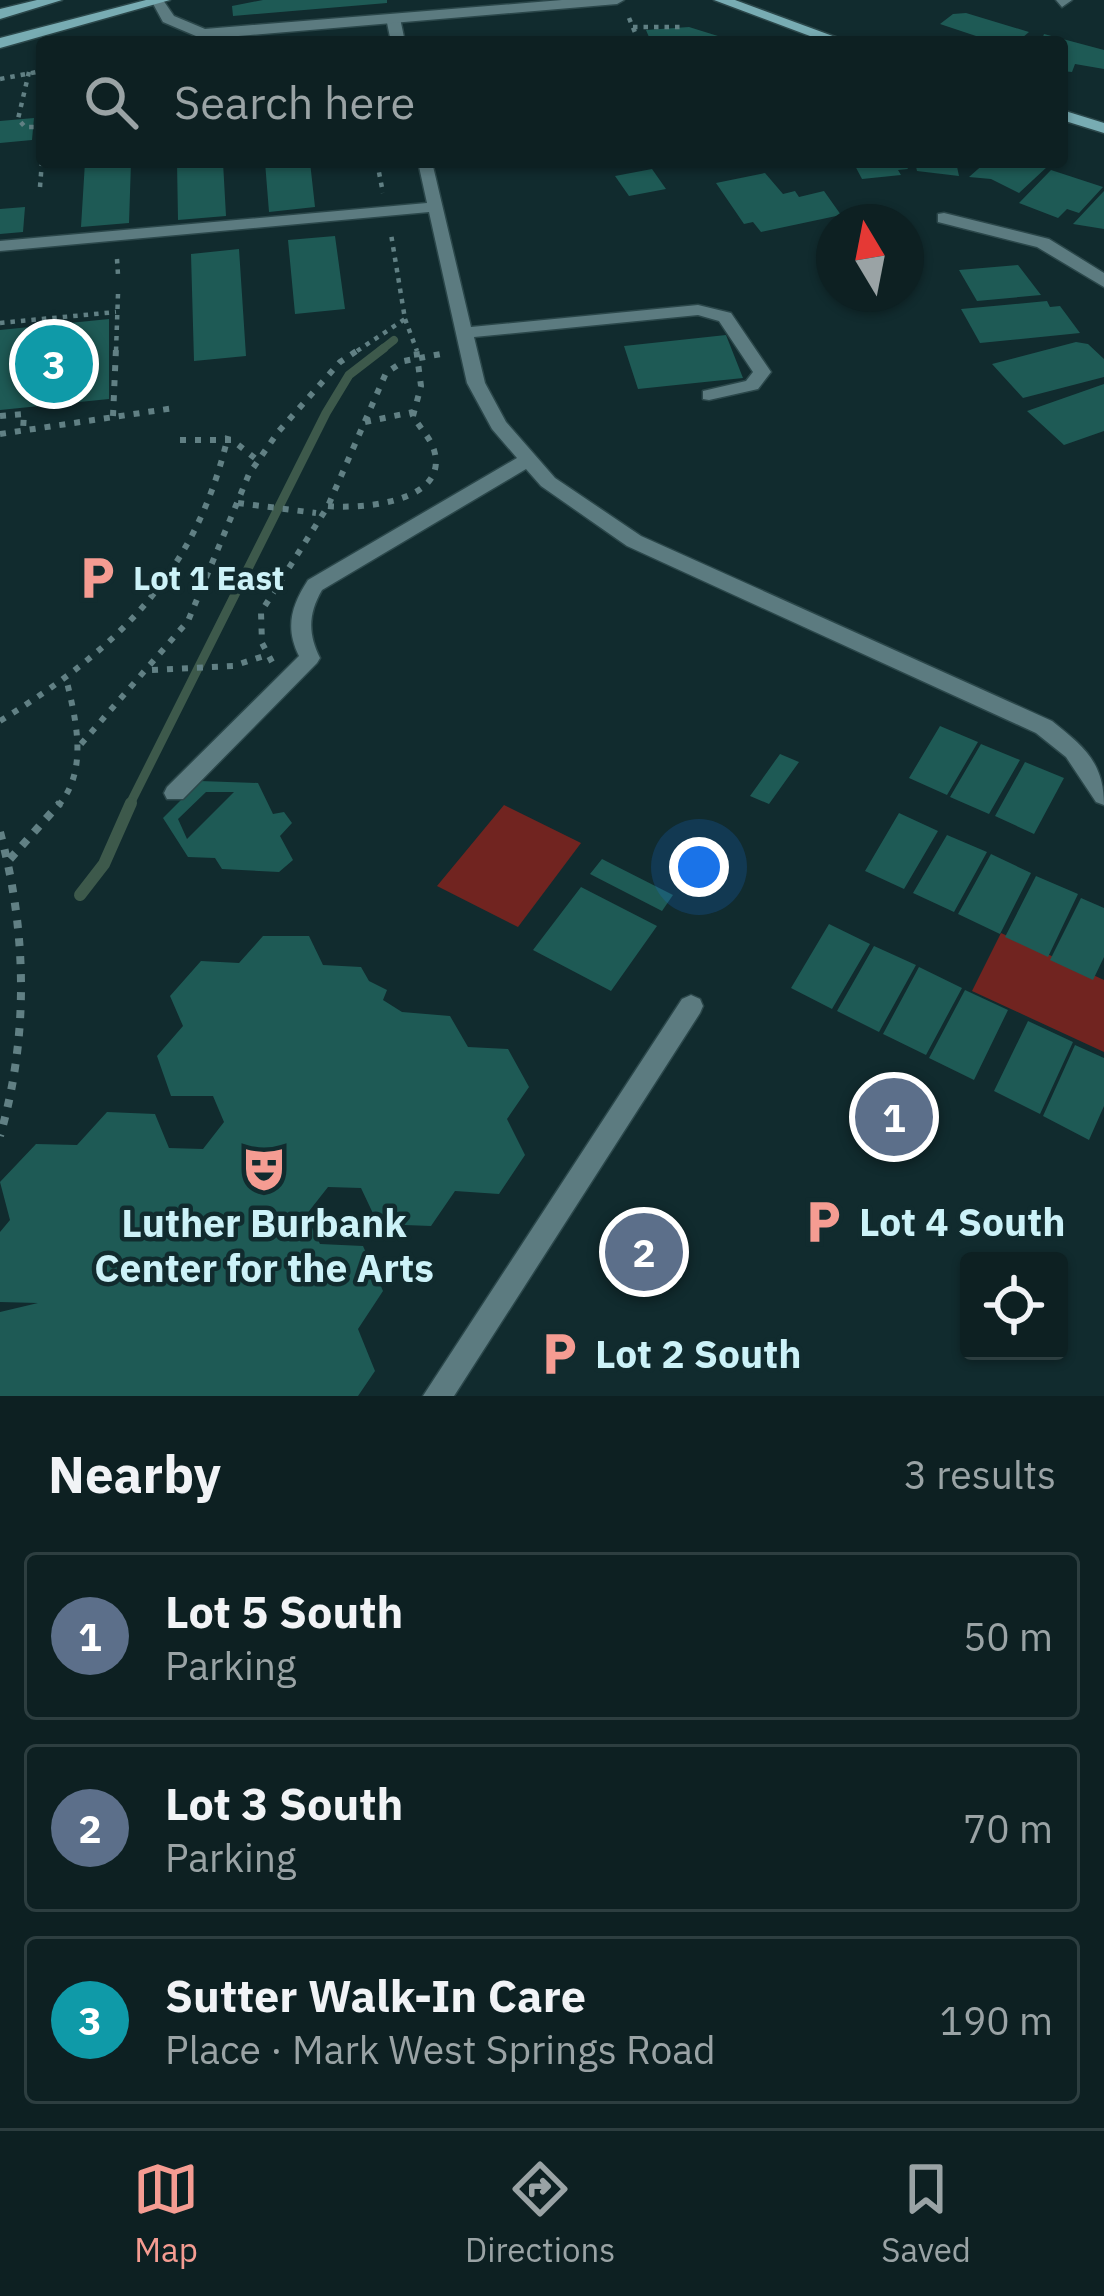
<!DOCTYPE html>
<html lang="en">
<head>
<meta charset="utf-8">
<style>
	body { margin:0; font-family:"IBM Plex Sans",sans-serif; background:#16282a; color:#f1f3f6 }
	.controls { position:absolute; right:36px; bottom:36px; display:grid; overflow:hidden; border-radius:12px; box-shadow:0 3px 9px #0004 }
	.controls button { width:108px; height:108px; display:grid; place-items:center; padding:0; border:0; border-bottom:3px solid #2d3e40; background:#0d2022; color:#f1f3f6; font:60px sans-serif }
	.compass { position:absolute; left:816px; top:204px; width:108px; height:108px; border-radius:50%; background:#0d2022; box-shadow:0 3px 9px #0004; rotate:350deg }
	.you { position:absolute; left:699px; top:867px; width:42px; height:42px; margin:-30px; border:9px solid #fff; border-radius:50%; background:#1a73e8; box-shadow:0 0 0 18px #1a73e833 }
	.badge { display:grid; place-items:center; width:78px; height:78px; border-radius:50%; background:#f59c92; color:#fff; font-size:39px; font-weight:700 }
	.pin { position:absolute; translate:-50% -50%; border:6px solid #fff; box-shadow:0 3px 12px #0006 }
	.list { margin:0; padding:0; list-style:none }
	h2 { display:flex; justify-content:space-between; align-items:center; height:156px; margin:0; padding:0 48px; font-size:51px }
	h2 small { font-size:39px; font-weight:400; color:#9aa3a5 }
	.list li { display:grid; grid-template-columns:78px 1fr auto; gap:36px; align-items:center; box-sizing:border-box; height:168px; margin:0 24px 24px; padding:0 24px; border:3px solid #2d3e40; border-radius:12px }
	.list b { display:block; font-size:45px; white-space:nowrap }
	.list p { margin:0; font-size:39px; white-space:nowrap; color:#9aa3a5 }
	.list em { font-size:39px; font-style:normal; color:#9aa3a5 }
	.icon { flex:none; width:66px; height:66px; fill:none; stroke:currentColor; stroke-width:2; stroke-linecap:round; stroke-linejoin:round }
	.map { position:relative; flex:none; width:1104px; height:1396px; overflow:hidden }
	.search { position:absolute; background:#0d2022; box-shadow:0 3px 9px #0004; left:36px; right:36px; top:36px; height:132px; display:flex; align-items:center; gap:30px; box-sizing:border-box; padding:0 42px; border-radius:12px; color:#9aa3a5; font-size:45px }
	.sheet { height:732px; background:#0d2022 }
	nav { display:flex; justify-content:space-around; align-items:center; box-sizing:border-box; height:168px; border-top:3px solid #2d3e40; background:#0d2022; font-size:33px; color:#9aa3a5 }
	nav a { display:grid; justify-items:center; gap:6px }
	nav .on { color:#f59c92 }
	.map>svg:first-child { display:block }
	.green { fill:#712420 }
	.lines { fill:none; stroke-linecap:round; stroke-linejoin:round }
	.stream-far2 { stroke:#3d594b; stroke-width:8 }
	.stream-far1 { stroke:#3d594b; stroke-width:9 }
	.stream { stroke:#3d594b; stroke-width:12 }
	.building { fill:#1e5a55; fill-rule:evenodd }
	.service-casing { stroke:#2b474a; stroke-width:3 }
	.minor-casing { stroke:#2b474a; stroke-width:3 }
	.secondary-casing { stroke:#2b474a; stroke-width:3 }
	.path-far2 { stroke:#618084; stroke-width:4.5; stroke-dasharray:4.5 6; stroke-linecap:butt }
	.path-far1 { stroke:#618084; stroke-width:6; stroke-dasharray:6 9; stroke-linecap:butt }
	.path { stroke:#618084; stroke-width:8; stroke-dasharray:8 10; stroke-linecap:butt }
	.service { fill:#5c7b80; fill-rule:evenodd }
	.minor { fill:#5c7b80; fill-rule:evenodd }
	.secondary { fill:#78acb3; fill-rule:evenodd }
	.labels { text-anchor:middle; stroke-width:9; stroke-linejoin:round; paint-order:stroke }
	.poi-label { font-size:33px; font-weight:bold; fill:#ccf2f8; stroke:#112b2e; text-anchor:start }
	.near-poi-label { font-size:39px; font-weight:bold; fill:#ccf2f8; stroke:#112b2e; text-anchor:start }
</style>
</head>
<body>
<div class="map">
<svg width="1104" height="1396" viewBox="0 0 1104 1396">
	<rect width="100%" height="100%" fill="#112b2e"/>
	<path class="green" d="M504 805 581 843 518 927 437 886Z
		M1001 933 1104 980V1052L972 991Z"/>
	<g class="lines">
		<path class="stream-far2" d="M380 351 394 340"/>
		<path class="stream-far1" d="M129 806 326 413 349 375 384 348"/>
		<path class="stream" d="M80 895 104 864 131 803"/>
	</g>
	<path class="building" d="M263 0H387V3L233 16 232 6Z
		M966 13 1029 32 1022 38 1031 42H994L940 24 953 14Z
		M689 27 734 41V42H651L646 30Z
		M1044 34 1104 50V69L1075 64 1072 72 1062 71V42H1041Z
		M34 118 32 140 0 143V121Z
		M85 162H131L129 223 81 227Z
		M177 162H223L226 216 178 220Z
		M265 162H310L315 207 269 212Z
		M853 162H904L908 169 898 170 901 175 862 179Z
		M915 162H956L959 176 917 171Z
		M986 162H1037L1048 166 1019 193 991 179 969 177Z
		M652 169 666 189 629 196 615 176Z
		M1051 170 1103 187 1079 213 1067 209 1058 218 1019 203Z
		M765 173 783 194 795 191 799 197 824 191 841 215 761 232 753 222 744 224 716 183Z
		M1104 191V229L1073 224Z
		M25 207 23 232 0 234V209Z
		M335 236 345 309 295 314 288 240Z
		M239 249 246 356 194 361 191 254Z
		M1018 265 1041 295 977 301 959 270Z
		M1047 301 1050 307 1060 306 1080 333 980 343 961 309Z
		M109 319V399L0 410V330Z
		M726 335 743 378 638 389 624 346Z
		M1076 342 1088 344 1104 359V377L1023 398 992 364Z
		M1104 384V431L1064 445 1027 411Z
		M940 726 978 742 947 795 909 778Z
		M981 744 1020 760 989 814 950 797Z
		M780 754 799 762 769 804 750 796Z
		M1025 762 1064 778 1034 834 995 816Z
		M200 781 258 783 273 814 284 812 292 823 280 836 293 860 279 872 222 869 215 858 188 857 163 818ZM206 792H234L187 839 178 819Z
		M899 813 938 831 904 889 865 871Z
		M947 835 987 852 954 912 913 893Z
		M991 854 1031 873 1000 934 958 914Z
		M602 859 673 895 662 911 590 874Z
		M1036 876 1078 894 1048 957 1005 937Z
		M581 887 657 926 611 991 533 950Z
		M1081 898 1104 908V957L1093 980 1050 960Z
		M829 924 870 944 832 1009 791 988Z
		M263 936H309L323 965 361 967 369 981 387 990 383 1000 402 1012 450 1016 468 1047 508 1049 529 1087 507 1119 525 1155 499 1194 455 1191 431 1226 378 1224 361 1188 328 1187 306 1215 320 1244 363 1246 383 1291 358 1329 375 1371 358 1396H0V1312L38 1303 0 1302V1232L10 1220 0 1182 36 1144 77 1145 107 1112 155 1114 169 1148 203 1149 224 1122 213 1096H171L157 1056 183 1026 170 996 201 961 239 963Z
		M874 946 916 965 879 1032 837 1011Z
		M919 967 962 988 926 1055 883 1034Z
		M965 990 1008 1010 974 1080 929 1058Z
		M1028 1021 1073 1042 1040 1114 994 1091Z
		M1075 1045 1104 1058V1106L1089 1140 1043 1116Z"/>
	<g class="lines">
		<g class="service-casing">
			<path id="service" d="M393 14 400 18 405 42H391L386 18Z
				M418 162H432L471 327 698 305 731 313 771 372 758 389 709 400 703 399V391L746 381 753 372 719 321 698 315 474 337 485 383 506 422 555 478 641 536 1052 721C1083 746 1104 762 1104 805L1096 802 1066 757 1036 733 627 546 541 486 526 469 322 590C308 614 308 634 320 658L317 663 183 799H167L164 793 167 787 299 656C285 628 291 606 308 580L517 458 492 429 467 383 429 212 0 251V241L427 203Z
				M691 995 700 999 703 1006 700 1013 454 1396H423L682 999Z"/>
		</g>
		<g class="minor-casing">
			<path id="minor" d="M151 0H163L174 16 205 29 562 0H624L617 4 203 39 163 22Z
				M1056 0H1072L1062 7Z
				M944 213 1049 239 1104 273V287L1037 247 938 222V214Z"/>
		</g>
		<g class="secondary-casing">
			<path id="secondary" d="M37 0H62L0 19V9Z
				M146 0H170L0 48V38Z
				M714 0H735L849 42H826Z
				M1062 110 1104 123V133L1062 120Z"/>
		</g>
		<path class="path-far2" d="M629 18 639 42
			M633 27H684
			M29 72 18 119 25 127H42
			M0 79 42 71
			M377 162 383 193
			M40 187 42 161
			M117 259 118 275
			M405 319 417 351
			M0 323 116 312
			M116 351 118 294
			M357 351 405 319 391 234"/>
		<path class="path-far1" d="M0 416 24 414 23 430
			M113 416 116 348
			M365 422 413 412
			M0 434 174 408
			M180 440H232L256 459
			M238 503 316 513
			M328 506C360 509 450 503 434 450 430 437 419 427 413 416L421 386 416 348
			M272 662 262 643 261 612 328 506 386 373 404 361 446 353
			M152 670 233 666 267 655
			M0 721C117 649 196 574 228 436
			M81 744 188 621 249 474 278 432 340 362 361 348
			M58 806C89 770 76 720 66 678"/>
		<path class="path" d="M0 832C27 931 29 1037 0 1136
			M10 859 60 803"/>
		<use href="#service" class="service"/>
		<use href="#minor" class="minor"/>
		<use href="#secondary" class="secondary"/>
	</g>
	<defs>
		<g id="parking-bare" transform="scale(3.6)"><path d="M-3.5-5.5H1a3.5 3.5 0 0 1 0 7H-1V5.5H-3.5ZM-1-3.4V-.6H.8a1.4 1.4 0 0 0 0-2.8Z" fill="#f59c92" stroke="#112b2e" stroke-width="2.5" paint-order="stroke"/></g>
		<g id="theatre-bare" transform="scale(3.6)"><path d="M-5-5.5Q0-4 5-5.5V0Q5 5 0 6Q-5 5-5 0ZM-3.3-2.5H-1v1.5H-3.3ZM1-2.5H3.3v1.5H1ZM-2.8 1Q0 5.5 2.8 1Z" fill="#f59c92" stroke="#112b2e" stroke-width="2.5" paint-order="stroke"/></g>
	</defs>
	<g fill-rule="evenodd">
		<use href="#parking-bare" x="97" y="578"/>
		<use href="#theatre-bare" x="264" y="1169"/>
		<use href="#parking-bare" x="823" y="1222"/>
		<use href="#parking-bare" x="559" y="1354"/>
	</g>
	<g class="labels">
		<g class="poi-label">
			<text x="133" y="590">Lot 1 East</text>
		</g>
		<g class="near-poi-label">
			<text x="859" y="1236">Lot 4 South</text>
			<text x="264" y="1237" text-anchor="middle">Luther Burbank<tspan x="264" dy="45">Center for the Arts</tspan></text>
			<text x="595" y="1368">Lot 2 South</text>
		</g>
	</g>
</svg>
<div class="controls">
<button><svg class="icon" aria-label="locate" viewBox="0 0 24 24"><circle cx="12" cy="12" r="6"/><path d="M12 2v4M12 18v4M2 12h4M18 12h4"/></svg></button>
</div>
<svg class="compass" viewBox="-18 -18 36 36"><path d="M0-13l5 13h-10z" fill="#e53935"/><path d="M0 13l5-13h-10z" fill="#9aa3a5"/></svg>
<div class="you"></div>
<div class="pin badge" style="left:894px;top:1117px;background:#5c6f8a">1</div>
<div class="pin badge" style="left:644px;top:1252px;background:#5c6f8a">2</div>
<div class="pin badge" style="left:54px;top:364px;background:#0f9aa8">3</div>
<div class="search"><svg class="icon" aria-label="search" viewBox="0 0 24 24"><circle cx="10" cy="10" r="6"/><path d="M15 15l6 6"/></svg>Search here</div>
</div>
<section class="sheet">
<h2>Nearby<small>3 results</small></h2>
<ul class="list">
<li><span class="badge" style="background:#5c6f8a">1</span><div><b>Lot 5 South</b><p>Parking</p></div><em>50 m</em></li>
<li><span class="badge" style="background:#5c6f8a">2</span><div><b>Lot 3 South</b><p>Parking</p></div><em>70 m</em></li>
<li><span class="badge" style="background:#0f9aa8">3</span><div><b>Sutter Walk-In Care</b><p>Place · Mark West Springs Road</p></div><em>190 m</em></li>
</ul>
</section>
<nav>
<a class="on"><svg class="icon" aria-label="map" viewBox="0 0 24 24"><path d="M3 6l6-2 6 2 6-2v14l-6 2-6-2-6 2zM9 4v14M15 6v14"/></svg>Map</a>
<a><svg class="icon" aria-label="directions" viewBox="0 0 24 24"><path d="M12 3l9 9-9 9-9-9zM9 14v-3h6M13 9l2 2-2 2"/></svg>Directions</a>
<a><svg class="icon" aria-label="saved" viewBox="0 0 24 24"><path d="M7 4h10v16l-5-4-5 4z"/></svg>Saved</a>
</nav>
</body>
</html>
